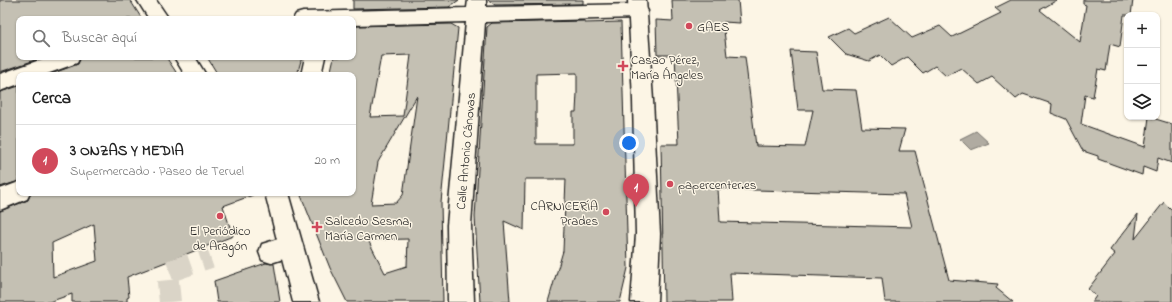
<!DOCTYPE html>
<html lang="es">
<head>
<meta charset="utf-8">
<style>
	body { margin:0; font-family:"Indie Flower",sans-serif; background:#f6f6f6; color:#222 }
	.controls { position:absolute; right:12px; top:12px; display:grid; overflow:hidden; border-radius:8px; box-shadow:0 1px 3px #0004 }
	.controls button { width:36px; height:36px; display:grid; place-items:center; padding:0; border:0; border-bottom:1px solid #e0e0e0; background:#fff; color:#222; font:20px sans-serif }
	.you { position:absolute; left:629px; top:143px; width:14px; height:14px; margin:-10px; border:3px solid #fff; border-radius:50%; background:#1a73e8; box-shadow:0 0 0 6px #1a73e833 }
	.badge { display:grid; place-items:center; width:26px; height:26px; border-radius:50%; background:#d1495b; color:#fff; font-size:13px; font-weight:700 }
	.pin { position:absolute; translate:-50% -33px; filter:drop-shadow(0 1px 2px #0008) }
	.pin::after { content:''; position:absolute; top:21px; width:14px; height:12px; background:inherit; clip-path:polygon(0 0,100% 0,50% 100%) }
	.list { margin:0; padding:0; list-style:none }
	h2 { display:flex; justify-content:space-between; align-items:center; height:52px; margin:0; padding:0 16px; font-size:17px }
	h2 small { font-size:13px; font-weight:400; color:#767676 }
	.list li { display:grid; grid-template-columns:26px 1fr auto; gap:12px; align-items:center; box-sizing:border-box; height:72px; padding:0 16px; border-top:1px solid #e0e0e0 }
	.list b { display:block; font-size:15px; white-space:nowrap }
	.list p { margin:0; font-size:13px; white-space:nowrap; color:#767676 }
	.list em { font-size:13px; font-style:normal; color:#767676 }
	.icon { flex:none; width:22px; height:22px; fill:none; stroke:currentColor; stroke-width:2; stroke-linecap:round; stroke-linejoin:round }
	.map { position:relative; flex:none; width:1172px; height:302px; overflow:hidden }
	.search { position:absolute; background:#fff; box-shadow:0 1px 3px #0004; left:16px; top:16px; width:340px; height:44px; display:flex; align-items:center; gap:10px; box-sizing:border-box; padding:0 14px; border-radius:8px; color:#767676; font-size:15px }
	.panel { position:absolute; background:#fff; box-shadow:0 1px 3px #0004; left:16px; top:72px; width:340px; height:124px; border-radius:8px }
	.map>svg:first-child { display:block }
	.water { fill:#b0aba1; stroke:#75726c }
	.building { fill:#c4c0b3; stroke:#1c1c1c; fill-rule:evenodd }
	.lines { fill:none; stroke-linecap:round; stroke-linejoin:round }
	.minor-tunnel { stroke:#dad4c7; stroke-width:22; stroke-dasharray:22 11; stroke-linecap:butt }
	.minor-casing { stroke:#1c1c1c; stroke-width:3 }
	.major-casing { stroke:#1c1c1c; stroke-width:3 }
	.minor { fill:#fcf5e5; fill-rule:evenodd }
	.major { fill:#fcf5e5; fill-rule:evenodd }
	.poi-dot { fill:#d1495b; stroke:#fcf5e5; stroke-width:1.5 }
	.labels { text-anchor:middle; stroke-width:3; stroke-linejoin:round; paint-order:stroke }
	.poi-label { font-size:13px; fill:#1c1c1c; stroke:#fcf5e5; text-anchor:start }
	.street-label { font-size:13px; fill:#1c1c1c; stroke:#fcf5e5 }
</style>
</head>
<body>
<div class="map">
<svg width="1172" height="302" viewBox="0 0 1172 302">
	<rect width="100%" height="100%" fill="#fcf5e5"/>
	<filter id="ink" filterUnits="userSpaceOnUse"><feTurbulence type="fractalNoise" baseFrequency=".025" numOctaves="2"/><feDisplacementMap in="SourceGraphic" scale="8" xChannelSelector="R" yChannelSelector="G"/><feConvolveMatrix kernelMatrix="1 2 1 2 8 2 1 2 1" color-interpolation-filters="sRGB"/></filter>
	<g filter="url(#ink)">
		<path class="water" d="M976 131 989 143 971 150 960 139Z"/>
		<path class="building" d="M0 0H130L142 19H19V57H44L0 72Z
			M353 0H459L449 7 353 9Z
			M488 0H583V4L495 5Z
			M672 0H738L740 23 723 22 727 56 745 57 756 146 805 147 813 110H798L791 51 816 52 822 89 856 90 862 128 905 129 899 151H915L949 280 998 284 996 288 1013 302H885L882 278 730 273 732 302H664L661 144H679L675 55H657L656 20 673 21ZM718 189 904 194 912 227 720 222Z
			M1011 0H1057L1040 10 1080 42 1086 5 1083 4V0H1133L1131 15H1124L1120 47 1110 44 1106 71 1098 69 1093 97 1085 95 1081 124 1145 147 1149 117 1172 124V163L1158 158 1156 172 1143 167 1142 175 1098 159V156L1083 151 1066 119 1051 113 1052 104 1023 94 1016 99 992 77 979 84 961 68 946 76 935 66 923 73 907 57 891 66 880 55 869 61 846 54 829 37 848 28 854 33 889 17 912 38 940 26 952 37 1001 13 995 8Z
			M584 21V23L621 22 628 268 620 302H548L563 251 566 179H525L524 230 504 221 510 302H480L475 217 487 27 492 23ZM577 73V93L576 112H573V144H536V74Z
			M451 24 458 28 441 202 443 302H347L330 268 300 193H353V75H330L334 57H353V26ZM411 55 403 116 370 117 381 56ZM417 96 403 195 396 203 371 204 378 162ZM408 239 407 266 385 273 368 240Z
			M81 57H166L178 75H48L78 64Z
			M207 57H302L297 75H218Z
			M19 86V181L0 187V92Z
			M31 193H252L253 195 223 206 233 236 127 277 129 297 127 298V302H72V294L49 302H0V211L28 200ZM94 224 97 261 53 277 52 243Z
			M1164 202 1172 210V302H1092L1096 296 1088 289 1115 254 1110 250 1138 214 1135 239Z
			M266 263 274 264 280 302H217L214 281Z"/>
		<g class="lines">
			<path class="minor-tunnel" d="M170 302 167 272 210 257"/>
			<g class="minor-casing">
				<path id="minor" d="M468 0H486V7L638 4 645 6 648 11 645 16 638 18 485 22 471 225 474 302H448L447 225 466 22 353 25V19H293L296 14 303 12 467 8Z
					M48 57H80L77 63 44 75H19V84L0 91V74Z
					M305 57H325L321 75H301Z
					M19 182V193H30L27 199 0 210V189Z
					M291 235 299 238 303 246 299 254 271 263 262 260 259 252 262 244Z"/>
			</g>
			<g class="major-casing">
				<path id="major" d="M137 0H156L169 19H149Z
					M628 0H646L653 100 660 234 657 302H631L636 234 633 100Z
					M174 57H195L206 75H185Z
					M265 193H288L319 302H293Z"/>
			</g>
			<use href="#minor" class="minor"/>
			<use href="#major" class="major"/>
		</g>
	</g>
	<g class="poi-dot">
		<circle cx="689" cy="26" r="4"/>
		<path d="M621 60h4v4h4v4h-4v4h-4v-4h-4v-4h4z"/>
		<circle cx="670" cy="184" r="4"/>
		<circle cx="606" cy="212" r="4"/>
		<circle cx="220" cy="216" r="4"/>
		<path d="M315 221h4v4h4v4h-4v4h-4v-4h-4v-4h4z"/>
	</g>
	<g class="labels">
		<g class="poi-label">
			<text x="697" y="31">GAES</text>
			<text x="631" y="64">Casao Pérez,<tspan x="631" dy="15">María Ángeles</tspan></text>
			<text x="678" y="189">papercenter.es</text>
			<text x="598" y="210" text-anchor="end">CARNICERÍA<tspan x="598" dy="15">Prades</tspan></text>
			<text x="325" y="225">Salcedo Sesma,<tspan x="325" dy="15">María Carmen</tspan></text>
			<text x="220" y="235" text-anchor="middle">El Periódico<tspan x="220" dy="15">de Aragón</tspan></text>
		</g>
		<g class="street-label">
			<text transform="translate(465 151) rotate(-85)" y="5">Calle Antonio Cánovas</text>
		</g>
	</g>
</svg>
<div class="controls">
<button>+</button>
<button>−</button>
<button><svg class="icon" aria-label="layers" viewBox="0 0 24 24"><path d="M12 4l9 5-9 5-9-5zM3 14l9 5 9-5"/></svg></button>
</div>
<div class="you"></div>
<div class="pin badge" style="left:636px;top:207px">1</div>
<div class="search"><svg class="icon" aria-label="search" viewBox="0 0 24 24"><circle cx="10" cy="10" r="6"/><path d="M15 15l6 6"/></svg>Buscar aquí</div>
<section class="panel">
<h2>Cerca<small></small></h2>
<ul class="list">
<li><span class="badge">1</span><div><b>3 ONZAS Y MEDIA</b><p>Supermercado · Paseo de Teruel</p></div><em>20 m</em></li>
</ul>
</section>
</div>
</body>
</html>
